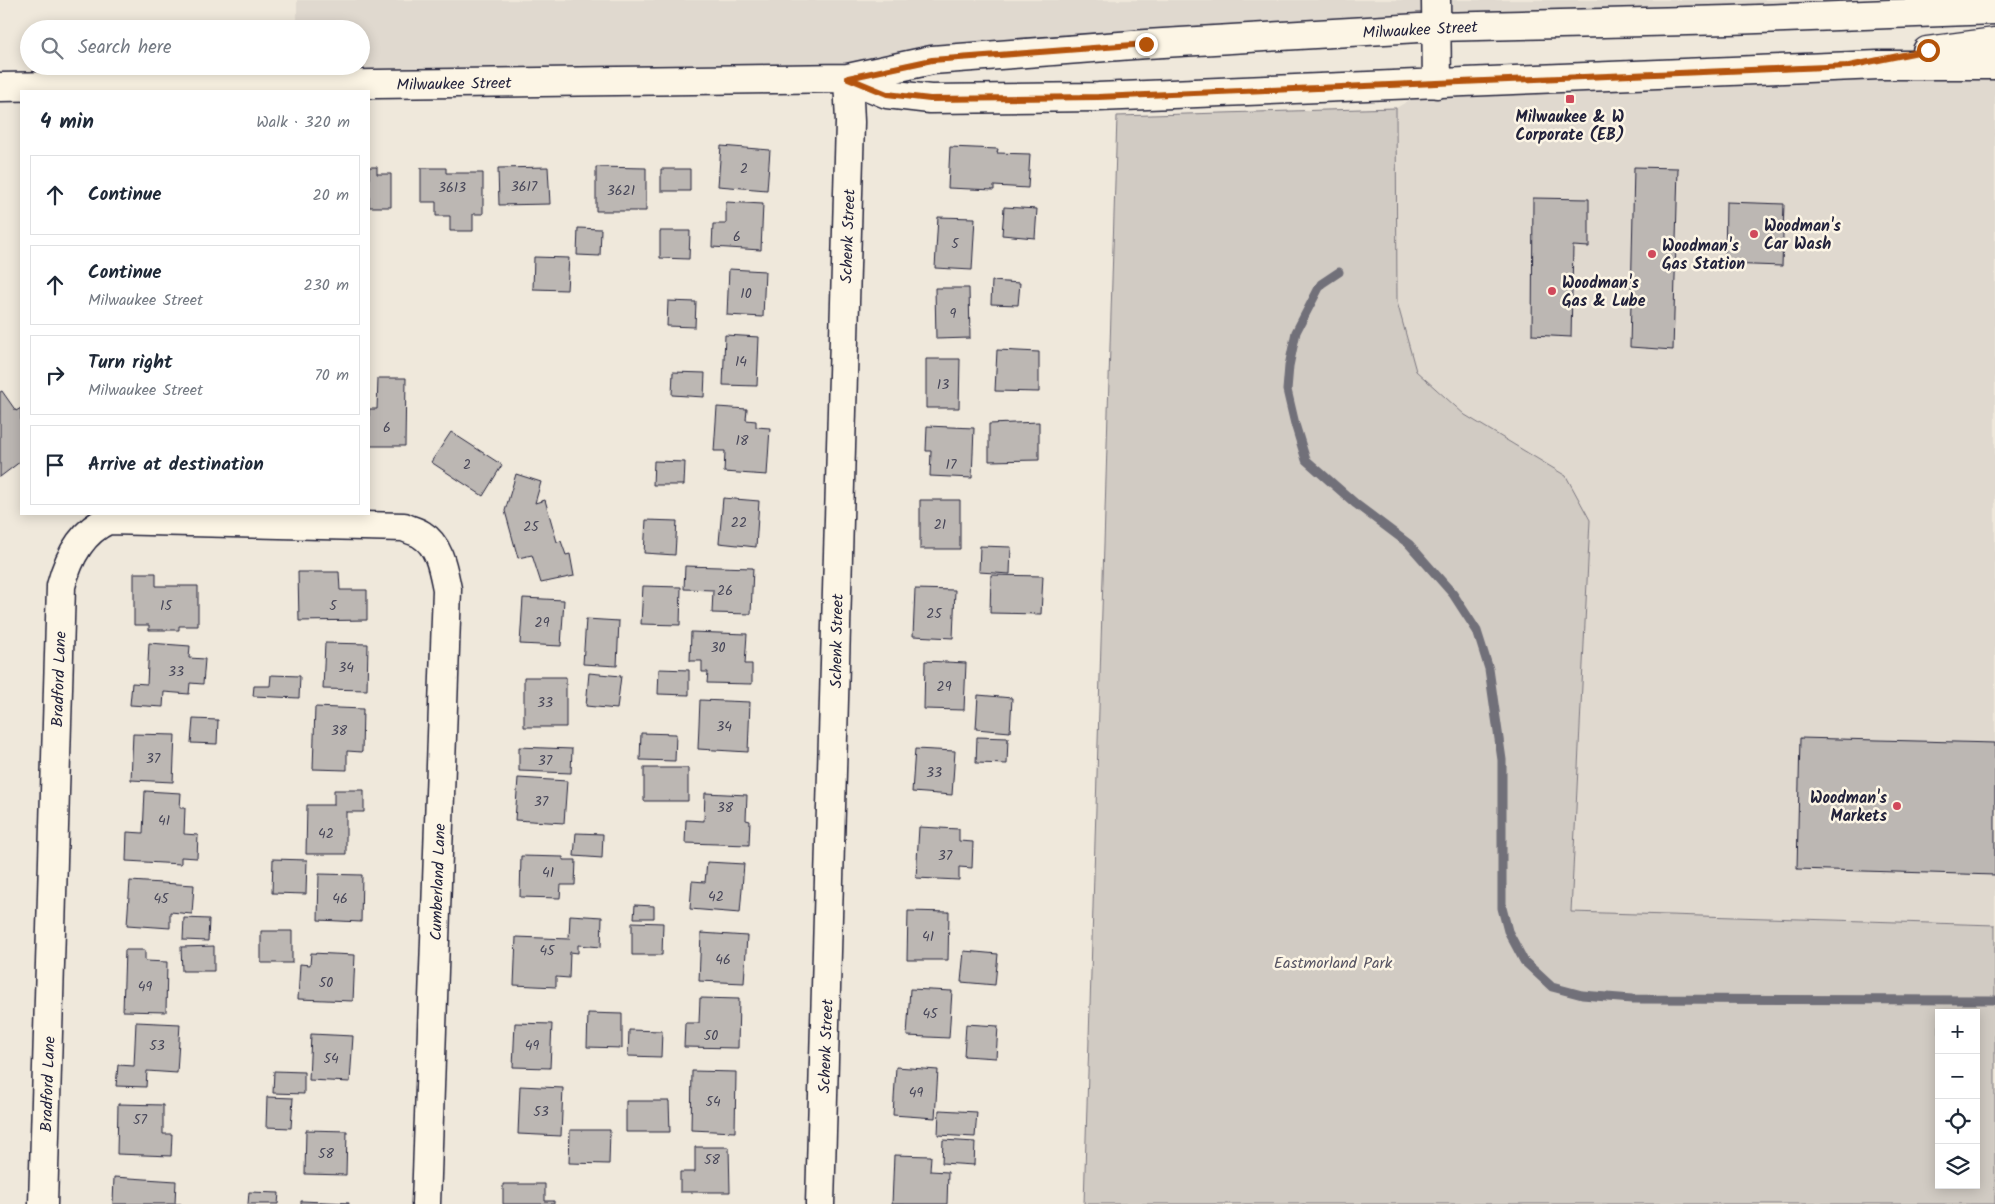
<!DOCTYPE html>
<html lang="en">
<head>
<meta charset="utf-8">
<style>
	body { margin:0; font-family:Kalam,sans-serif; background:#f6f6f7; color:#1f2937 }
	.controls { position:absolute; right:15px; bottom:15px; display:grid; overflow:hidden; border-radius:0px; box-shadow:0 2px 12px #0003 }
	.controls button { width:45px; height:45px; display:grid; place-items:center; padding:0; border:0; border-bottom:1px solid #e0e1e3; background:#fff; color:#1f2937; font:25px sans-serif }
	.stop { position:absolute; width:15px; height:15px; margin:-11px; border:4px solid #b45309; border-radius:50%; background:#fff }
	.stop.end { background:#b45309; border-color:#fff; box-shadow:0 1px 5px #0008 }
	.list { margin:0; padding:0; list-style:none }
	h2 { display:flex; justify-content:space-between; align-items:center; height:65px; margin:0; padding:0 20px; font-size:21px }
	h2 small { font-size:16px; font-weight:400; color:#747a83 }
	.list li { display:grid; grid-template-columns:32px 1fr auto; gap:15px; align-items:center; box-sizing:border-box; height:80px; margin:0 10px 10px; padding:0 10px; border:1px solid #e0e1e3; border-radius:0px }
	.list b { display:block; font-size:19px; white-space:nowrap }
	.list p { margin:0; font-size:16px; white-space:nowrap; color:#747a83 }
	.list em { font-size:16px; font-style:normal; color:#747a83 }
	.icon { flex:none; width:28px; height:28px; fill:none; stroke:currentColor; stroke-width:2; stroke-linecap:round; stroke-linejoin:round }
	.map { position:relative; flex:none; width:1995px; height:1204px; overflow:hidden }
	.search { position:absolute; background:#fff; box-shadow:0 2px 12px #0003; left:20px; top:20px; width:350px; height:55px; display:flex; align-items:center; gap:12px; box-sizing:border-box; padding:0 18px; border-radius:28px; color:#747a83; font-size:19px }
	.panel { position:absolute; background:#fff; box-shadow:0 2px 12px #0003; left:20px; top:90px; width:350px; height:425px; border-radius:0px }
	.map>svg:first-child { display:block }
	.built { fill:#e0d9cf }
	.green { fill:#d1cbc3; stroke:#7a767f; fill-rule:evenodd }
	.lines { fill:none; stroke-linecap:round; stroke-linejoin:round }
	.stream { stroke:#716f79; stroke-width:9 }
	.building { fill:#bcb7b3; stroke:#22223b }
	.minor-casing { stroke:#22223b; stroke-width:31 }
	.minor { stroke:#fcf5e5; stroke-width:28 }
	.route { stroke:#b45309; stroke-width:6 }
	.poi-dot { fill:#d1495b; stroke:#fcf5e5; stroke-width:2 }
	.labels { text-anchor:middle; stroke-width:5; stroke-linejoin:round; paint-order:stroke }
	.number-label { font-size:14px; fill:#484759 }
	.street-label { font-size:16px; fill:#22223b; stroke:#fcf5e5 }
	.poi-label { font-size:16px; font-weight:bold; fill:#22223b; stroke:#fcf5e5; text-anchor:start }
	.park-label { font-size:16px; fill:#575564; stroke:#fcf5e5 }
</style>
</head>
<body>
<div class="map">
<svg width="1995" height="1204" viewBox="0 0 1995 1204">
	<rect width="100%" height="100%" fill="#efe8db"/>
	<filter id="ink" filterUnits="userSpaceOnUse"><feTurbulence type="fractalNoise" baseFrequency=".02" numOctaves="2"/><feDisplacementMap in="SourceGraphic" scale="10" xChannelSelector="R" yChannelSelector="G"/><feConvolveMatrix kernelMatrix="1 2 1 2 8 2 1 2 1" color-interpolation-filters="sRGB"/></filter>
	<g filter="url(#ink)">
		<path class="built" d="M297 0H1995L887 69 297 85V66H361V29H297Z
			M1995 70V925L1571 912 1590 520 1566 476 1465 415 1416 371 1397 302 1396 108 1437 84Z"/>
		<path class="green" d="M1396 108 1397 302 1416 371 1465 415 1566 476 1590 520 1571 912 1995 925V1204H1084L1117 116ZM1939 1013H1976V1185H1939Z"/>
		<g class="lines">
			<path class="stream" d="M1339 272 1321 284 1296 332 1289 366 1287 390 1295 424 1306 460 1356 504 1409 544 1453 594 1477 631 1489 669 1502 760V908L1508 931 1524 961 1552 987 1582 995 1632 999 1995 1000"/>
		</g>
		<path class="building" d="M721 146 770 150 767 190 718 186Z
			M950 147 998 149 997 153 1030 154 1028 188 994 186V190L948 188Z
			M369 167H377V174H391V207H369Z
			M548 167 550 204 499 205 498 168Z
			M596 167 646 168V211H596Z
			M1634 167 1678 168 1673 350 1630 347Z
			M421 168H446V173H483V214H473V231H450V216H436V202H421Z
			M661 169H690V191H661Z
			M1533 198 1589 199V247L1573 246 1571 337 1532 335Z
			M726 202 763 204 761 250 712 247 713 224H726Z
			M1726 202 1784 204 1782 266 1725 264Z
			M1004 207 1037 209 1035 238 1002 235Z
			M938 217 975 218 972 270 935 268Z
			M578 228 601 229 600 256 577 255Z
			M660 231H690L689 259 660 258Z
			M534 257 569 258 567 290 533 289Z
			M729 269 765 271 763 317 727 315Z
			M992 281 1020 283 1018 305 991 304Z
			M935 288H969L970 338 936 339Z
			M668 301 696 302 695 327 667 326Z
			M725 335 759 337 757 386 723 385Z
			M997 350 1039 352V392L995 391Z
			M926 359H960L959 408H926Z
			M673 372 705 373 704 397 672 395Z
			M378 378H406L405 446H369V409H377Z
			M2 391 16 411 21 408V461L0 477V392Z
			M717 407 747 409 746 420 756 421V427L770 428 767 475 724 472 725 451H714Z
			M1039 422V460L989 461V424Z
			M927 426 974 428 972 478 930 476 931 451H926Z
			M451 432 502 465 483 496 431 462Z
			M654 461 685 462 684 485H653Z
			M516 474 541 482 535 503 545 500 557 542 561 541 566 555 570 554 574 576 541 583 532 555 518 558 505 511Z
			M723 498 759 501 756 547 719 543Z
			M920 500H960V549H920Z
			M646 520 677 521 675 555 644 553Z
			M980 546 1011 547 1010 574 979 572Z
			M685 566 753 568 751 614 712 613 713 590 684 589Z
			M298 572H339L340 590H367V620L299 621Z
			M134 573H156V586H198V626H179V630H149V625H134Z
			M991 575 1043 576 1041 614 990 613Z
			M643 586 681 587 680 625 641 624Z
			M915 589 955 590 953 638 913 636Z
			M523 598 564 600 561 646 520 644Z
			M586 619 619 621 617 666 583 664Z
			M691 632 747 634 745 664H752V684L707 683 708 672H702V661H690Z
			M149 643 190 646 189 658 205 659 203 684 190 683 189 694 164 692 163 707 130 705 132 683 147 684Z
			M325 643 368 644 367 690 323 689Z
			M925 661 966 663 964 710 924 709Z
			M659 669 689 670V695L658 694Z
			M589 673 621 676 617 709 586 706Z
			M271 675 300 676 299 698 253 696 254 686H270Z
			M524 677H566V727H524Z
			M978 695 1012 698 1010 732 976 729Z
			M700 700 750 702 748 752 698 749Z
			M315 707 363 709 362 752 347 751V770L313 769Z
			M193 719 218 720 217 744 191 743Z
			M641 733 676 734 675 761 640 760Z
			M133 734 175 735 173 782 131 780Z
			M977 737 1008 738 1007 764 976 763Z
			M1800 738 1995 743V875L1797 869Z
			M519 747 572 749 571 773 519 771Z
			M915 749 955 751 952 795 912 792Z
			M644 768H688V801H644Z
			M518 778 567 781 564 823 515 820Z
			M334 790H364V812H346V854H306L307 805H334Z
			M145 791 181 793 180 808H185L184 834 198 835 197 858 181 857V864L126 861 127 832 143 833Z
			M705 793 747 795 746 820 750 821 749 845 685 843 686 820 704 821Z
			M919 827 959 829V841L973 842 972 868 959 867V880L916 878Z
			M576 833 603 834 602 858 574 856Z
			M521 856 563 857V860H576L575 885H561L560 898 520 897Z
			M273 859 307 860 306 894 272 893Z
			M707 862 744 864 740 913 690 909 692 881 705 882Z
			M319 874 362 875 361 922 318 920Z
			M130 881 194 885 192 914 170 912V928L127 925Z
			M635 905 654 906V918H634Z
			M908 911 949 912 948 960H907Z
			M570 915 602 917 601 947 578 945V953L570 952 569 978 556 977V987L514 985 516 937 569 939Z
			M184 918 209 919 208 941 183 940Z
			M632 922 663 923 662 955H632Z
			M261 931H292V963H261Z
			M701 933 747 936 744 983 699 981Z
			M214 946V971H182L181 947Z
			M125 950H145V961L167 962 166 1012 123 1011Z
			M964 951 998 954 995 985 961 982Z
			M311 953 355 955 353 1001 298 999 300 964 310 965Z
			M910 989 952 991 949 1038 907 1036Z
			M700 998 739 999 738 1048 684 1047 685 1023H699Z
			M588 1013 622 1014V1048L587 1047Z
			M136 1022 180 1024 177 1073 147 1071 146 1087 116 1086 118 1065 134 1066Z
			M515 1023 552 1024 550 1068 513 1067Z
			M966 1024 998 1026 996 1058 964 1056Z
			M629 1030 662 1031 661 1057 628 1056Z
			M311 1034 353 1036 350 1082 309 1080Z
			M896 1067 938 1070 935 1118 893 1115Z
			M274 1071 304 1072V1094L273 1093Z
			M692 1071 736 1072 735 1132 691 1130Z
			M520 1086 563 1088 561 1136 518 1134Z
			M267 1097 293 1098 291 1128 266 1127Z
			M626 1101H669L670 1132H626Z
			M118 1104 163 1105V1134H172L171 1156 117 1154Z
			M939 1110 977 1112 975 1137 938 1135Z
			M306 1130 347 1131 346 1175 305 1174Z
			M570 1130H610L609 1164 569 1163Z
			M943 1140 975 1142 974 1165 942 1163Z
			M695 1147H729L730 1192H680V1172H695Z
			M894 1155 931 1156 930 1171 948 1172 947 1204H892Z
			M114 1177 176 1181 175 1204H181H113Z
			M503 1184H545V1201H554V1204H503Z
			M249 1192 279 1193 278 1204H248Z
			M301 1201 349 1203V1204H301Z"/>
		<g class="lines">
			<g class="minor-casing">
				<path id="minor" d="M1436 0 1437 84
					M1927 51 1995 42
					M848 78 887 94 930 99 1098 97 1879 65H1995
					M0 87 177 84 297 85 848 78 932 60 1146 44 1436 27 1730 20 1995 10
					M43 1204 61 586C68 559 81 532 108 520L404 527C409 530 417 531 422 535 440 546 443 570 447 589L426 1204
					M820 1204 850 122 848 78"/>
			</g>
			<use href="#minor" class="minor"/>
		</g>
	</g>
	<g class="lines" filter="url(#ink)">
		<path class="route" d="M1146 44 932 60 848 78 887 94 930 99 1098 97 1849 66 1928 50"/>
	</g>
	<g class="poi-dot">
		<rect x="1565" y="94" width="10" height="10" rx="2.5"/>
		<circle cx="1754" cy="234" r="5"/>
		<circle cx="1652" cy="254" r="5"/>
		<circle cx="1552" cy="291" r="5"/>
		<circle cx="1897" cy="806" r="5"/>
	</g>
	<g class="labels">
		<g class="number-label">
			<text x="744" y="173">2</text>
			<text x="524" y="191">3617</text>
			<text x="452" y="192">3613</text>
			<text x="621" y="195">3621</text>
			<text x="737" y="241">6</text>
			<text x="955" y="248">5</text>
			<text x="746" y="298">10</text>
			<text x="953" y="318">9</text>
			<text x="741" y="366">14</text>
			<text x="943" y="389">13</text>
			<text x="387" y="432">6</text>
			<text x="742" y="445">18</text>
			<text x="467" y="469">2</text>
			<text x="951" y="469">17</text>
			<text x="739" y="527">22</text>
			<text x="940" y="529">21</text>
			<text x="531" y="531">25</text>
			<text x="725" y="595">26</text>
			<text x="166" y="610">15</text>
			<text x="333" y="610">5</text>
			<text x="934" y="618">25</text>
			<text x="542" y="627">29</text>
			<text x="718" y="652">30</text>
			<text x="346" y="672">34</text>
			<text x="176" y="676">33</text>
			<text x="944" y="691">29</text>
			<text x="545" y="707">33</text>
			<text x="724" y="731">34</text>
			<text x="339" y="735">38</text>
			<text x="153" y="763">37</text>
			<text x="545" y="765">37</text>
			<text x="934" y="777">33</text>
			<text x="541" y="806">37</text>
			<text x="725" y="812">38</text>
			<text x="164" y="825">41</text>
			<text x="326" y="838">42</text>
			<text x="945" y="860">37</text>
			<text x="548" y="877">41</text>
			<text x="716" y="901">42</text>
			<text x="161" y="903">45</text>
			<text x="340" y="903">46</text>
			<text x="928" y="941">41</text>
			<text x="547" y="955">45</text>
			<text x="723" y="964">46</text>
			<text x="326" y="987">50</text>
			<text x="145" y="991">49</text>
			<text x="930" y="1018">45</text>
			<text x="711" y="1040">50</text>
			<text x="157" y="1050">53</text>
			<text x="532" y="1050">49</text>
			<text x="331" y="1063">54</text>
			<text x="916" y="1097">49</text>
			<text x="713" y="1106">54</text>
			<text x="541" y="1116">53</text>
			<text x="140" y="1124">57</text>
			<text x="326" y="1158">58</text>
			<text x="712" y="1164">58</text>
		</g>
		<g class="street-label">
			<text transform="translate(1420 29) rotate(-3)" y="6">Milwaukee Street</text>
			<text transform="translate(454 83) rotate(-1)" y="6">Milwaukee Street</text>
			<text transform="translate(847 236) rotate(-88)" y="6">Schenk Street</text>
			<text transform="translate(836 641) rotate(-89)" y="6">Schenk Street</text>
			<text transform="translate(58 679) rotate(-88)" y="6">Bradford Lane</text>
			<text transform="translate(437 882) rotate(-88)" y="6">Cumberland Lane</text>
			<text transform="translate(825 1046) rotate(-88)" y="6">Schenk Street</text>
			<text transform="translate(47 1084) rotate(-88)" y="6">Bradford Lane</text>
		</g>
		<g class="poi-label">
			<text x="1570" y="122" text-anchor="middle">Milwaukee &amp; W<tspan x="1570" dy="18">Corporate (EB)</tspan></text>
			<text x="1764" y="231">Woodman's<tspan x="1764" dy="18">Car Wash</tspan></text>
			<text x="1662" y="251">Woodman's<tspan x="1662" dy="18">Gas Station</tspan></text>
			<text x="1562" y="288">Woodman's<tspan x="1562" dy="18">Gas &amp; Lube</tspan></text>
			<text x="1887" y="803" text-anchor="end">Woodman's<tspan x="1887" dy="18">Markets</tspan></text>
		</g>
		<g class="park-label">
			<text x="1333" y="968">Eastmorland Park</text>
		</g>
	</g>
</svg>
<div class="controls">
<button>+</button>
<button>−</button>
<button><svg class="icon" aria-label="locate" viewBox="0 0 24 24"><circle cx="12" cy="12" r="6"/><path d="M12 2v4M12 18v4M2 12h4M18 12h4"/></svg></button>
<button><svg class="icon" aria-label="layers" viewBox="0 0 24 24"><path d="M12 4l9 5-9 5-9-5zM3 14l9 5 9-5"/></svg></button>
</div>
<div class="stop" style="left:1928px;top:50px"></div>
<div class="stop end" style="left:1146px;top:44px"></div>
<div class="search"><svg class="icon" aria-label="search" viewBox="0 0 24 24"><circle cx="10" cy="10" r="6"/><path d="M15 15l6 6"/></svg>Search here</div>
<section class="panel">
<h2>4 min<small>Walk · 320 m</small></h2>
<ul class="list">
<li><svg class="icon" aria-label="ahead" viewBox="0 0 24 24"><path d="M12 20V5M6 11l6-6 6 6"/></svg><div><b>Continue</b></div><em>20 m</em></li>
<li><svg class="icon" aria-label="ahead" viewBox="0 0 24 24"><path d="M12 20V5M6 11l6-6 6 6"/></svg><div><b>Continue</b><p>Milwaukee Street</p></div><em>230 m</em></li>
<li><svg class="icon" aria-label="right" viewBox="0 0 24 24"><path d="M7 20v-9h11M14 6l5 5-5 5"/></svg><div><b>Turn right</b><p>Milwaukee Street</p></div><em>70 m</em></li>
<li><svg class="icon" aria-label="arrive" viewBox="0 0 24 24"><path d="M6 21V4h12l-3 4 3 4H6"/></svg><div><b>Arrive at destination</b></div></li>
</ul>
</section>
</div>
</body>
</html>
